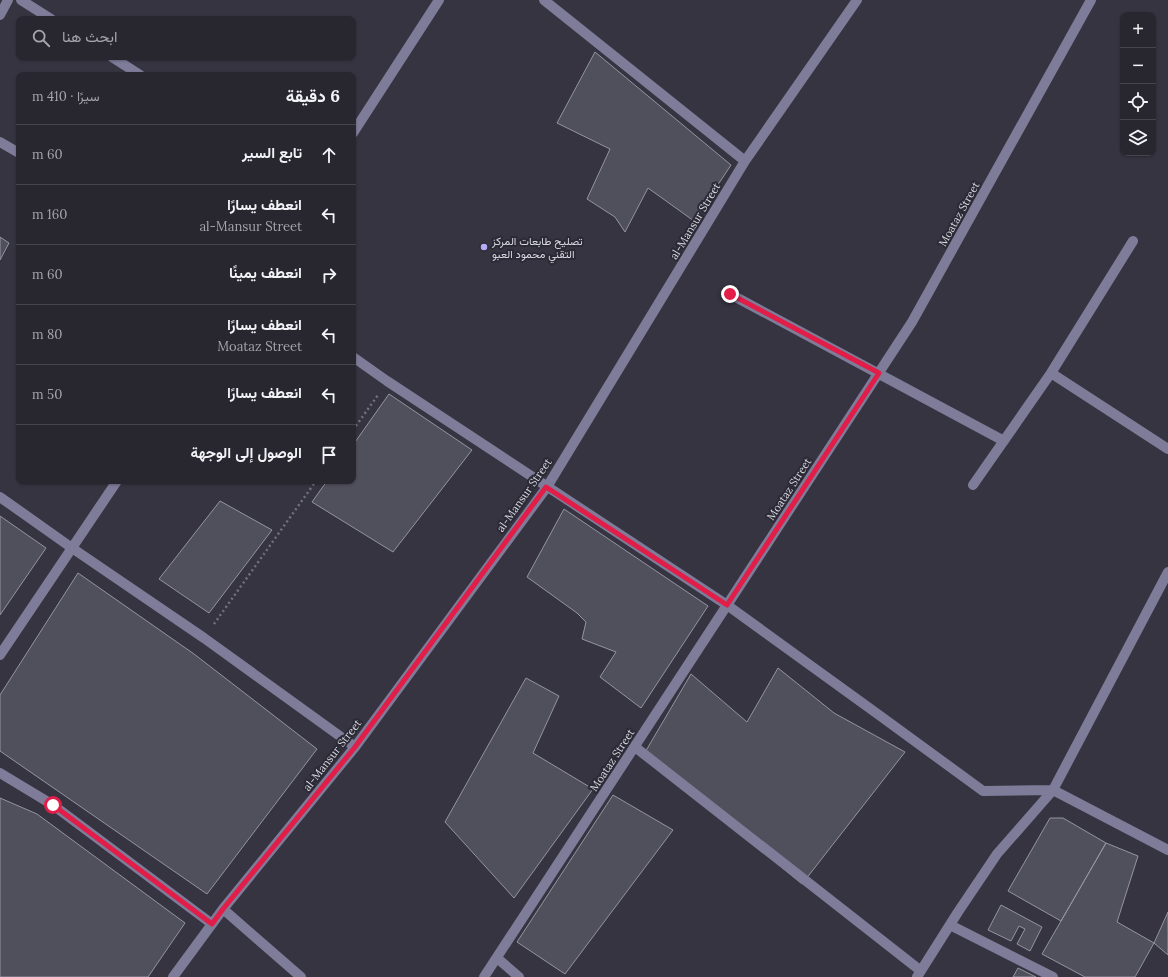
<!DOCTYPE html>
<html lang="ar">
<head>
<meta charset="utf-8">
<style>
	body { margin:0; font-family:Lora,Vazirmatn,serif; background:#34333c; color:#f1f3f6; direction:rtl }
	.controls { position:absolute; right:12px; top:12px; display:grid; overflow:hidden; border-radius:8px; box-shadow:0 1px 3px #0004 }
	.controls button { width:36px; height:36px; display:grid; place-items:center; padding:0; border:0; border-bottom:1px solid #44444c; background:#282730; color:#f1f3f6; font:20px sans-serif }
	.stop { position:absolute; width:12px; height:12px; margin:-9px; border:3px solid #e11d48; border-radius:50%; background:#fff }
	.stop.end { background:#e11d48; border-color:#fff; box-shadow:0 1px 4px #0008 }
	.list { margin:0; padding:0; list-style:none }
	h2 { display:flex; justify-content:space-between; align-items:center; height:52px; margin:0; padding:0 16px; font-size:17px }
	h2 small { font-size:13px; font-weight:400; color:#a5a5ab }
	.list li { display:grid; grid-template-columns:26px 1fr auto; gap:12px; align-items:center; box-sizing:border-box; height:60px; padding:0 16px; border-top:1px solid #44444c }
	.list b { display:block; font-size:15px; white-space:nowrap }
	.list p { margin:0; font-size:13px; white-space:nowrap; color:#a5a5ab }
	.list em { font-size:13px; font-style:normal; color:#a5a5ab }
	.icon { flex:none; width:22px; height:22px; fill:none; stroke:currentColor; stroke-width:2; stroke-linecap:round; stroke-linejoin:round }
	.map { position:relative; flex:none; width:1168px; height:977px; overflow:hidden; direction:ltr }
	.search { position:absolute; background:#282730; box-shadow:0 1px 3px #0004; left:16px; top:16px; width:340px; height:44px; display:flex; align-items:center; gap:10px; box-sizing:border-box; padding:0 14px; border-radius:8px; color:#a5a5ab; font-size:15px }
	.panel { position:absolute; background:#282730; box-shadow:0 1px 3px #0004; left:16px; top:72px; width:340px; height:412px; border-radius:8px; direction:rtl }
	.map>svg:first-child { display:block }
	.building { fill:#504f5c; stroke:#9594a2 }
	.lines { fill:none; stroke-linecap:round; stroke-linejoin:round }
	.path { stroke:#72727c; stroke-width:2.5; stroke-dasharray:2 3; stroke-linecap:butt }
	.minor { stroke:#7e7c99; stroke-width:10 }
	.route { stroke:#e11d48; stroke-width:5 }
	.poi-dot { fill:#b4acf9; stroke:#2b2a36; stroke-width:1.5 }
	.labels { text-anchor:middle; stroke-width:4; stroke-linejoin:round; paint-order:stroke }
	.street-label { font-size:11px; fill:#d9d9e1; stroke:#2b2a36 }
	.poi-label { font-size:11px; fill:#d9d9e1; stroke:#2b2a36; text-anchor:start }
</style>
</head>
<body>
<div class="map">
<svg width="1168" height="977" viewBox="0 0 1168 977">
	<rect width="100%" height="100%" fill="#353440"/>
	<path class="building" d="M595 52 731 165 694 221 648 188 625 232 615 217 587 199 610 149 557 123Z
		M0 237 9 243 0 260Z
		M389 394 472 450 393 552 312 502 327 481H353V445Z
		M220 501 272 530 209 613 159 579Z
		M564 509 708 606 641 708 600 677 616 652 582 639 586 622 577 613 527 577Z
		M0 516 46 548 0 615Z
		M78 573 194 654 317 749 207 894 0 751V695Z
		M778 668 834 713 905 752 802 884 644 754 691 674 747 722Z
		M526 678 559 696 533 753 593 789 514 898 445 822Z
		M613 795 673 830 565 974 517 942Z
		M0 798 37 814 185 923 148 977H0Z
		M1050 818H1063L1106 843 1061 921 1008 891Z
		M1106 843 1138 856 1117 922 1154 943 1135 977H1085L1042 954Z
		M1001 905 1042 927 1030 951 1017 944 1025 929 1019 926 1011 941 988 930Z
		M1168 912V955L1154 943Z
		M1018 968 1036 977H1013Z"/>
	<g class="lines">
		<path class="path" d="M353 430 378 395
			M214 624 316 481"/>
		<path class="minor" d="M21 0 51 19
			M544 0 745 161
			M0 15 8 0
			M112 57 140 75
			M353 133 439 0
			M0 142 19 153
			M730 294 1004 441
			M353 357 387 381 727 605 879 715 983 791 1053 790 1168 850
			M1051 373 1168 449
			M973 485 1051 373 1133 241
			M0 497 72 548 204 638 355 747
			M0 655 117 481
			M635 747 921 971
			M0 773 53 805 212 924
			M223 909 301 977
			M950 925 1053 977
			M497 958 519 977
			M173 977 223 909 355 747 547 487 745 161 857 0
			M484 977 912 322 1091 0
			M917 977 958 912 997 854 1053 790 1168 572"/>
	</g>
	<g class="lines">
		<path class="route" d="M53 805 212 924 223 909 355 747 546 487 727 605 879 373 730 294"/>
	</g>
	<circle class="poi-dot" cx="484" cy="247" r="4"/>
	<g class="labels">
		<g class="street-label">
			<text transform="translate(959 214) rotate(-61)" y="4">Moataz Street</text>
			<text transform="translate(695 221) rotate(-59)" y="4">al-Mansur Street</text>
			<text transform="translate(789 489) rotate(-57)" y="4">Moataz Street</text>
			<text transform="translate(524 495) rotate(-55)" y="4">al-Mansur Street</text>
			<text transform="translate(332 755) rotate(-52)" y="4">al-Mansur Street</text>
			<text transform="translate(612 760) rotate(-57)" y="4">Moataz Street</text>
		</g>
		<g class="poi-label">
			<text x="492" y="245">تصليح طابعات المركز<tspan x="492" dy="13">التقني محمود العبو</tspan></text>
		</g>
	</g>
</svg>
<div class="controls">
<button>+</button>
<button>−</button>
<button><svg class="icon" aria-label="locate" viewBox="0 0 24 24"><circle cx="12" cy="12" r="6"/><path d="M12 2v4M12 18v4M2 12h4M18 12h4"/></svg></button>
<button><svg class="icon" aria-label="layers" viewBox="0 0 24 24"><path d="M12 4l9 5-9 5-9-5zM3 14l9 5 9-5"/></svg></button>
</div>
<div class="stop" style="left:53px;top:805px"></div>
<div class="stop end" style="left:730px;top:294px"></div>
<div class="search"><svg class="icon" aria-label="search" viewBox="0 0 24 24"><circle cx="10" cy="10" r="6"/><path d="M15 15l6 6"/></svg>ابحث هنا</div>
<section class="panel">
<h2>6 دقيقة<small>سيرًا · 410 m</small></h2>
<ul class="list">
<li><svg class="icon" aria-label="ahead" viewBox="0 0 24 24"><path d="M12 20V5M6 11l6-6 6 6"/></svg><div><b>تابع السير</b></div><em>60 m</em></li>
<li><svg class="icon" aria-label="left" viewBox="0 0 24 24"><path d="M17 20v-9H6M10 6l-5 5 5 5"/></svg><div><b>انعطف يسارًا</b><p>al-Mansur Street</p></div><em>160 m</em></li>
<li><svg class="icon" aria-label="right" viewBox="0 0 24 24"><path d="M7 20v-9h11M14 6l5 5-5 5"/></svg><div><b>انعطف يمينًا</b></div><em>60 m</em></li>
<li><svg class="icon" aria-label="left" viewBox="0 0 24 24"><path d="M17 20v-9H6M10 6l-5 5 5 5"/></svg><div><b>انعطف يسارًا</b><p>Moataz Street</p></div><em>80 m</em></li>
<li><svg class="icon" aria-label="left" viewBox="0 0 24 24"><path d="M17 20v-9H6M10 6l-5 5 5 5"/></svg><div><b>انعطف يسارًا</b></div><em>50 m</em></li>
<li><svg class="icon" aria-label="arrive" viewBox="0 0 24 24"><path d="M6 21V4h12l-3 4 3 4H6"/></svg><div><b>الوصول إلى الوجهة</b></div></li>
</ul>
</section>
</div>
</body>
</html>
